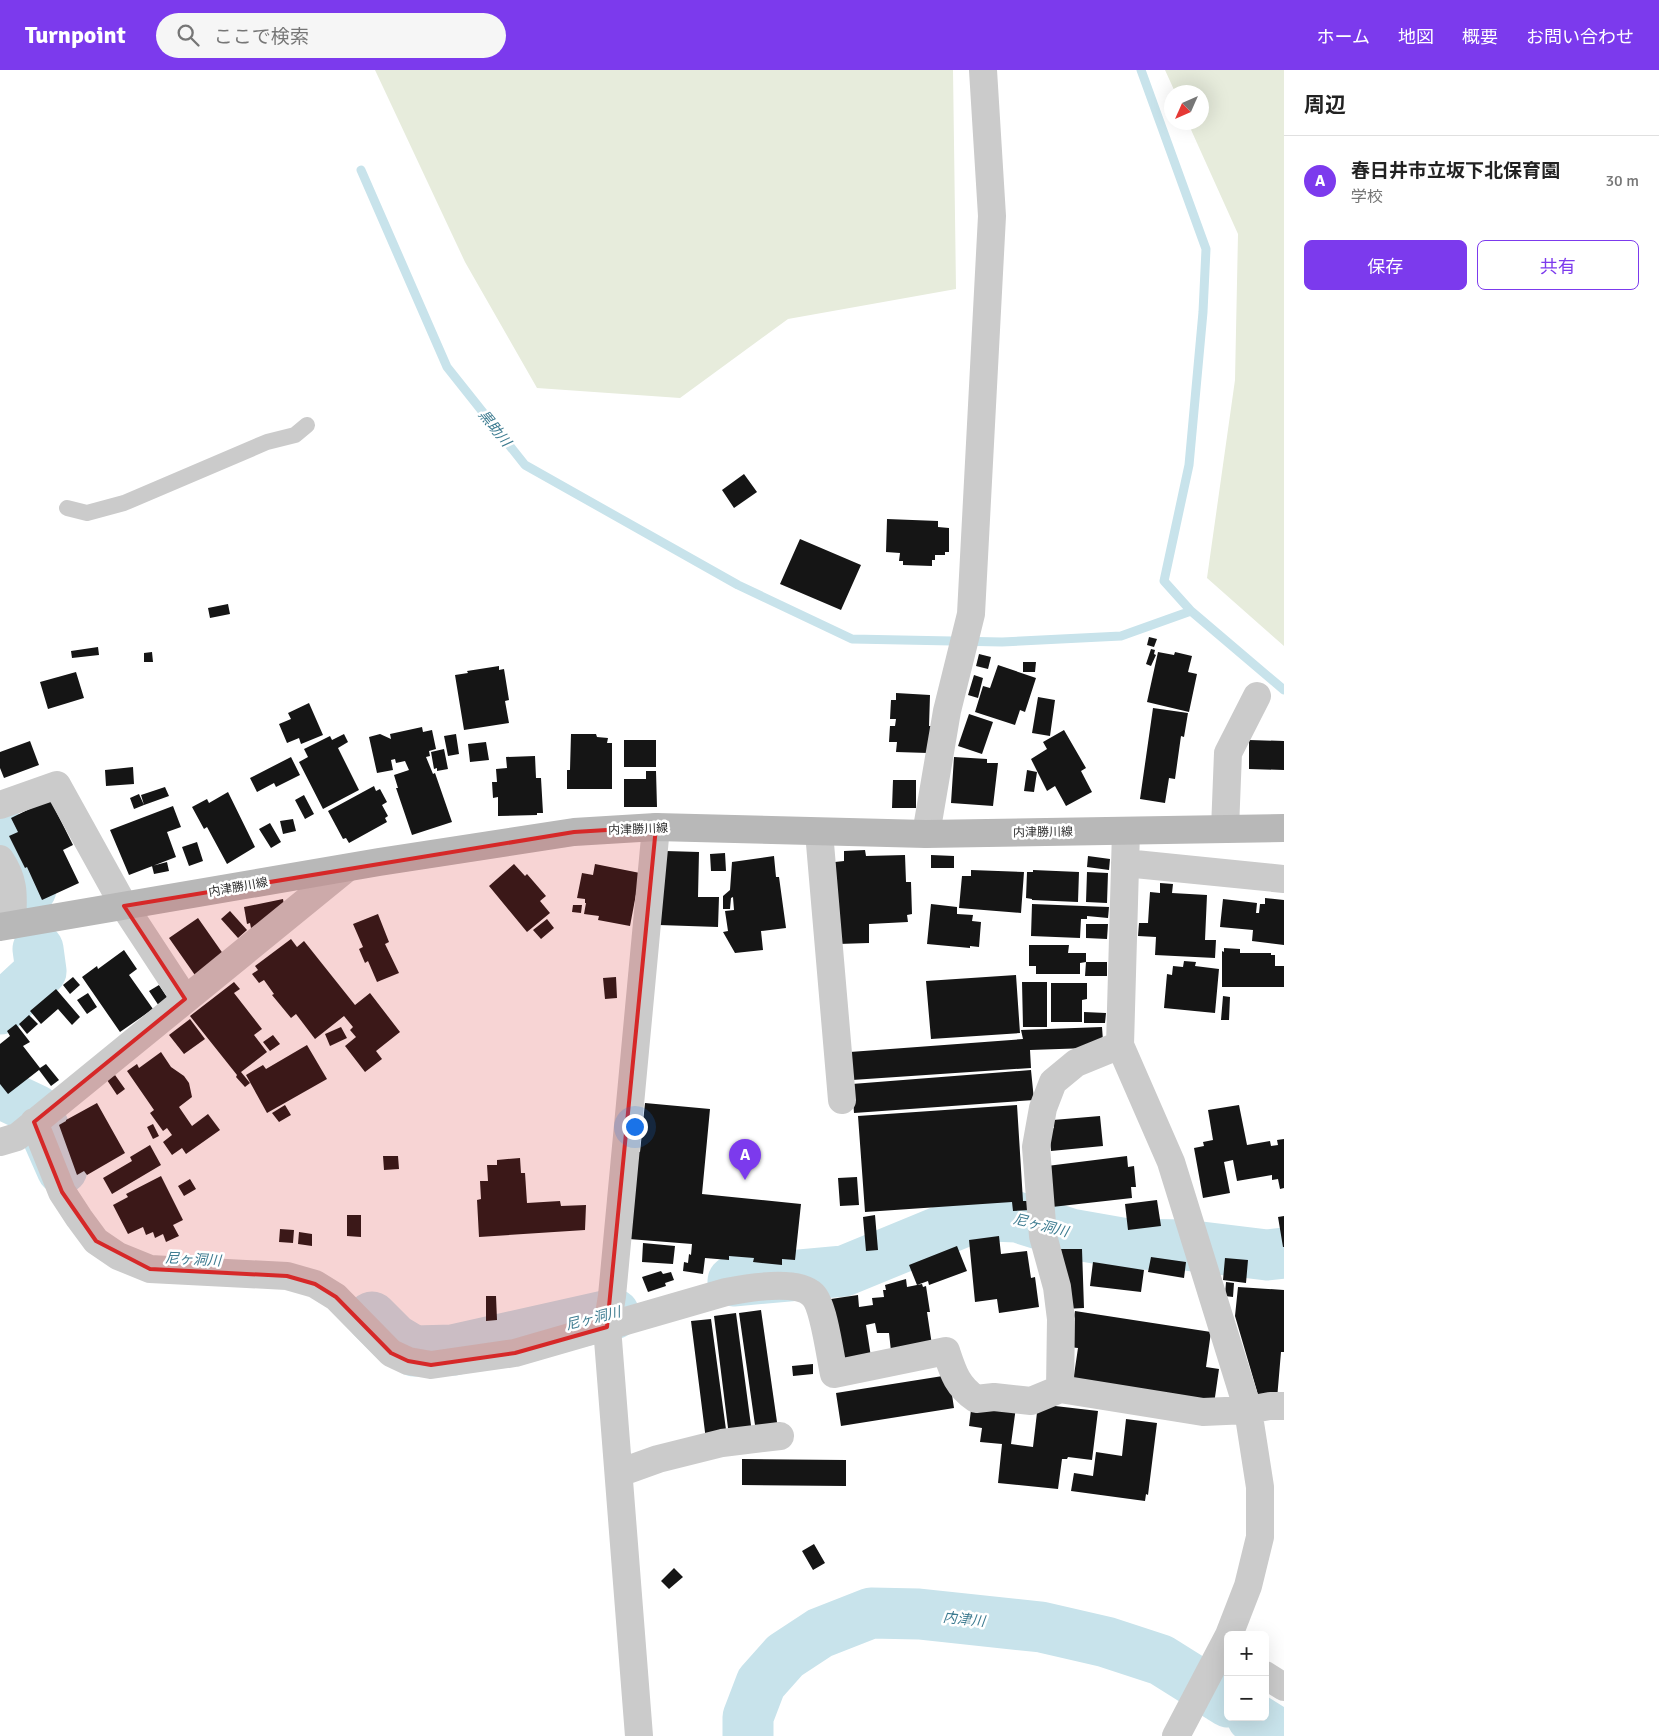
<!DOCTYPE html>
<html lang="ja">
<head>
<meta charset="utf-8">
<style>
	body { margin:0; font-family:Signika,"Noto Sans JP",sans-serif; background:#f6f6f6; color:#222 }
	.controls { position:absolute; right:15px; bottom:15px; display:grid; overflow:hidden; border-radius:8px; box-shadow:0 5px 20px #0002 }
	.controls button { width:45px; height:45px; display:grid; place-items:center; padding:0; border:0; border-bottom:1px solid #e0e0e0; background:#fff; color:#222; font:25px sans-serif }
	.compass { position:absolute; left:1164px; top:15px; width:45px; height:45px; border-radius:50%; background:#fff; box-shadow:0 5px 20px #0002; rotate:225deg }
	.you { position:absolute; left:634px; top:1056px; width:18px; height:18px; margin:-12px; border:4px solid #fff; border-radius:50%; background:#1a73e8; box-shadow:0 0 0 8px #1a73e833 }
	.badge { display:grid; place-items:center; width:32px; height:32px; border-radius:50%; background:#7c3aed; color:#fff; font-size:16px; font-weight:700 }
	.pin { position:absolute; translate:-50% -41px; filter:drop-shadow(0 1px 2px #0008) }
	.pin::after { content:''; position:absolute; top:26px; width:18px; height:15px; background:inherit; clip-path:polygon(0 0,100% 0,50% 100%) }
	.list { margin:0; padding:0; list-style:none }
	h2 { display:flex; justify-content:space-between; align-items:center; height:65px; margin:0; padding:0 20px; font-size:21px }
	h2 small { font-size:16px; font-weight:400; color:#767676 }
	.list li { display:grid; grid-template-columns:32px 1fr auto; gap:15px; align-items:center; box-sizing:border-box; height:90px; padding:0 20px; border-top:1px solid #e0e0e0 }
	.list b { display:block; font-size:19px; white-space:nowrap }
	.list p { margin:0; font-size:16px; white-space:nowrap; color:#767676 }
	.list em { font-size:16px; font-style:normal; color:#767676 }
	.actions { display:flex; gap:10px; padding:15px 20px }
	.actions a { flex:1; padding:11px 0; border:1px solid #7c3aed; border-radius:8px; text-align:center; font-size:18px; color:#7c3aed }
	.actions .main { background:#7c3aed; color:#fff }
	.icon { flex:none; width:28px; height:28px; fill:none; stroke:currentColor; stroke-width:2; stroke-linecap:round; stroke-linejoin:round }
	.map { position:relative; flex:none; width:1284px; height:1666px; overflow:hidden }
	header { display:flex; align-items:center; gap:30px; box-sizing:border-box; height:70px; padding:0 25px; background:#7c3aed; color:#fff }
	header strong { font-size:24px }
	nav { display:flex; gap:28px; margin-inline-start:auto; font-size:18px }
	.search { width:350px; height:45px; background:#f6f6f6; display:flex; align-items:center; gap:12px; box-sizing:border-box; padding:0 18px; border-radius:28px; color:#767676; font-size:19px }
	main { display:flex }
	aside { flex:1; background:#fff }
	.map>svg:first-child { display:block }
	.green { fill:#e7ecdc }
	.lines { fill:none; stroke-linecap:round; stroke-linejoin:round }
	.stream { stroke:#c8e3eb; stroke-width:9 }
	.river { stroke:#c8e3eb; stroke-width:51 }
	.building { fill:#151515 }
	.service { stroke:#cbcbcb; stroke-width:16 }
	.minor { stroke:#cbcbcb; stroke-width:28 }
	.secondary { stroke:#b8b8b8; stroke-width:28 }
	.marked { fill:#d62828; fill-opacity:0.2; stroke:#d62828; stroke-width:4; stroke-linejoin:round }
	.labels { text-anchor:middle; stroke-width:5; stroke-linejoin:round; paint-order:stroke }
	.street-label { font-size:12px; fill:#2e2e2e; stroke:#fff }
	.water-label { font-size:14px; font-style:italic; fill:#3d7b90; stroke:#fff }
</style>
</head>
<body>
<header>
<strong>Turnpoint</strong>
<div class="search"><svg class="icon" aria-label="search" viewBox="0 0 24 24"><circle cx="10" cy="10" r="6"/><path d="M15 15l6 6"/></svg>ここで検索</div>
<nav><a>ホーム</a><a>地図</a><a>概要</a><a>お問い合わせ</a></nav>
</header>
<main>
<div class="map">
<svg width="1284" height="1666" viewBox="0 0 1284 1666">
	<rect width="100%" height="100%" fill="#fff"/>
	<path class="green" d="M375 0H953L956 219 788 249 680 328 537 318 465 192Z
		M1165 0H1284V576L1207 508 1235 310 1238 164 1188 53 1202 52V22H1175Z"/>
	<g class="lines">
		<path class="stream" d="M1141 0 1206 179 1203 242 1189 395 1164 511 1191 541
			M361 100 447 297 525 395 738 515 852 569 1002 572 1121 566 1191 541 1284 620"/>
		<path class="river" d="M0 761 31 819
			M0 939 41 901 38 879
			M0 1023 36 1040 62 1099
			M733 1211 844 1201 963 1152 991 1146 1017 1147 1071 1164 1128 1174 1185 1175 1267 1185 1284 1183
			M372 1247 394 1269 414 1281 453 1280 614 1244
			M1252 1647 1282 1666
			M748 1666V1647L761 1613 785 1586 820 1563 871 1543 919 1544 1041 1557 1106 1572 1161 1590 1228 1632"/>
	</g>
	<path class="building" d="M744 404 757 422 734 438 722 420Z
		M887 449 938 451V457L949 458V482H945V485H935V490H932V496L903 495V491H899L900 483 886 482Z
		M800 469 861 495 841 540 780 514Z
		M228 534 230 544 210 548 208 538Z
		M1149 567 1157 569 1154 577 1147 575Z
		M98 577 99 585 72 588 71 581Z
		M1151 579 1155 580 1154 584 1156 585 1151 596 1146 594Z
		M152 582 153 592H144V583Z
		M1158 582 1174 585 1175 582 1192 586 1188 602 1197 604 1189 642 1147 632Z
		M979 584 991 587 988 599 976 596Z
		M1023 592H1036L1035 602H1023Z
		M998 595 1036 608 1025 642 1020 640 1015 655 975 642 983 616 990 618Z
		M499 596V600L504 599 509 630 505 631 509 653 464 660 455 605 468 603 467 601Z
		M76 602 84 628 48 639 40 612Z
		M974 605 983 608 978 628 968 625Z
		M896 623 930 625 929 656H932L928 683 896 682 897 672H889L890 656H895L896 649H890L891 630H896Z
		M1038 627 1055 630 1050 666 1032 663Z
		M309 633 323 665 301 674 299 668 287 673 279 654 291 649 288 643Z
		M1153 638 1188 643 1184 667 1181 666 1175 709 1169 708 1165 733 1140 729Z
		M969 644 993 652 982 684 958 676Z
		M422 657 423 662 432 660 436 679 429 681 430 686 426 687 433 704 435 703 452 752 412 765 396 718H398L394 705 409 700 405 691 396 693 395 689 391 690 393 700 377 703 369 667 380 664 391 669 390 664Z
		M1064 660 1086 698 1081 701 1092 722 1066 736 1055 716 1047 721 1031 689 1047 679 1043 672Z
		M344 664 348 672 338 678 359 720 323 739 299 692 308 687 304 679 330 666 332 670Z
		M456 664 459 684 448 686 444 666Z
		M571 664H596L597 667 608 668 607 673H612V719H567V700H570Z
		M624 670H656V697H624Z
		M1249 670 1284 671V700L1249 699Z
		M30 671 39 695 4 708 0 698V682Z
		M486 672 489 690 470 692 468 674Z
		M444 679 448 699 437 701V698L434 699 431 682Z
		M535 686 536 708H541L543 743H537V745L498 746V727L493 728 492 712H497L496 699 507 698 506 687Z
		M291 687 300 705 276 717 274 713 257 722 250 708Z
		M954 687 987 689V693H998L993 736 951 733Z
		M133 697 134 714 106 716 105 700Z
		M1027 700 1037 702 1034 722 1024 721Z
		M646 701H656L657 737H624V709H646Z
		M893 710H916V738H892Z
		M374 716 376 721 380 719 387 732 382 735 388 746 385 748 387 752 349 773 346 768 343 769 328 741Z
		M165 717 169 726 144 735 141 725Z
		M228 722 255 777 227 794 207 757 204 759 192 737 207 729 209 733Z
		M139 724 144 735 134 739 130 728Z
		M304 725 314 744 305 749 295 730Z
		M50 729 73 775 63 780 79 813 42 830 27 797 25 798 9 766 18 762 11 748Z
		M173 736 181 757 167 762 176 787 129 805 110 760Z
		M293 749 296 761 283 764 280 751Z
		M270 753 281 772 271 778 259 759Z
		M197 772 203 791 189 796 182 777Z
		M865 780 866 786 905 785 906 812H911L912 844 907 845 908 852 869 854V873L838 874 835 792 844 791V781Z
		M666 781 699 782 698 827H719L718 857 659 855 663 799H666Z
		M725 783 726 801H711L710 784Z
		M931 785 954 786V798H931Z
		M774 786 776 807H779L786 858 761 861 763 880 735 883 723 862 728 861 725 841 734 840 733 827 731 828 730 839H723V826L730 820 732 792Z
		M1088 786 1110 789 1109 800 1087 797Z
		M167 792 169 801 154 804 152 796Z
		M514 794 525 806 527 804 546 826 540 831 550 843 527 862 489 816Z
		M595 794 640 803 630 856 598 850 599 846 584 844 586 833H585V829L577 828 582 803 593 805Z
		M971 800 1024 802 1021 843 959 838 962 806H971Z
		M1033 800 1079 802 1078 832 1032 830V829L1026 828 1027 802H1033Z
		M1087 802 1108 803 1107 833 1086 832Z
		M1160 813 1173 814 1172 823 1207 825 1205 870H1216L1215 888 1155 885 1156 867 1138 866 1139 853H1148L1150 822 1160 823Z
		M1265 828 1284 830V875L1252 871 1253 860 1220 857 1223 829 1257 833 1256 843H1259L1260 834H1265Z
		M283 829 285 841 268 854 251 858 250 853 247 854 244 837Z
		M931 834 957 837V844L973 845 972 851 981 852 979 877 970 876V878L927 874Z
		M1032 834 1109 837 1108 848 1087 846V849H1081L1080 868 1031 866Z
		M573 835H582L581 843 572 842Z
		M230 841 247 860 238 868 221 849Z
		M378 844 389 872 385 874 399 903 377 912 368 891 365 893 359 879 363 877 353 854Z
		M198 848 226 888 197 908 169 868Z
		M547 849 554 858 541 869 533 860Z
		M1086 854H1108L1107 869 1086 868Z
		M291 869 297 877 304 871 355 935 370 923 400 962 376 981 382 989 365 1002 345 976 356 967 350 960 353 957 344 946 315 969 296 944 291 948 272 925 274 924 264 910 259 913 252 904 258 900 255 896Z
		M1029 875H1069L1068 883H1086V892L1080 893V904H1036V896H1029Z
		M1224 878 1240 879V883H1271V885H1275V896H1284V917H1222V881L1224 882Z
		M124 880 137 899 129 905 153 939 120 962 82 907 97 896 98 899Z
		M1184 891 1196 892 1195 896 1219 899 1215 943 1164 938 1167 904 1172 905 1173 896 1183 897Z
		M1086 892H1107V906H1085Z
		M1016 905 1020 963 931 969 926 911Z
		M73 907 80 915 70 924 63 915Z
		M616 907 617 928 605 929 603 908Z
		M234 912 240 919 234 923 262 959 254 965 267 982 241 1002 250 1013 245 1017 236 1007 237 1005 190 946Z
		M1022 912H1047V957H1023Z
		M1051 913H1087V929L1082 930V952H1051Z
		M159 915 171 933 161 939 149 921Z
		M56 919 80 947 72 955 58 939 41 954 30 941Z
		M88 923 97 937 87 944 77 930Z
		M1223 926 1230 927 1229 950H1221Z
		M1084 942 1106 943 1105 953H1084Z
		M29 945 38 954 27 964 19 954Z
		M190 949 205 969 184 984 169 965Z
		M16 954 30 972 23 976 40 998 46 994 59 1010 51 1016 39 1000 8 1024 0 1014V974L10 966 7 961Z
		M341 957 347 968 330 976 325 964Z
		M1102 957 1103 971 1088 978 1030 980 1031 998 852 1010 850 982 1023 969 1021 960Z
		M273 965 280 974 270 981 263 972Z
		M307 975 327 1009 267 1043 246 1005 263 995 266 999Z
		M161 982 171 997 184 1006 189 1013 192 1027 179 1037 192 1056 208 1044 220 1060 186 1084 182 1078 172 1085 163 1072 172 1065 167 1058 163 1061 150 1043 154 1040 127 1001 137 994 139 998Z
		M1031 1000 1034 1030 854 1043 852 1014Z
		M115 1005 125 1019 117 1025 107 1010Z
		M97 1033 125 1083 87 1105 84 1101 77 1105 59 1055 66 1051V1050Z
		M645 1033 710 1039 702 1124 801 1134 795 1190 782 1189V1195L753 1192 754 1188 729 1186V1190L705 1188 703 1204 683 1201 684 1192 688 1193 689 1184 691 1185 692 1174 629 1169 637 1081 640 1082Z
		M285 1035 291 1045 279 1052 272 1043Z
		M1017 1035 1023 1131H1030L1031 1140 1013 1141 1012 1132 865 1142 858 1046Z
		M1239 1035 1247 1075 1270 1071 1271 1076 1278 1075 1277 1070 1284 1069V1118L1280 1119 1278 1109 1272 1110V1105L1237 1111 1233 1090 1224 1092 1230 1123 1203 1128 1194 1078 1204 1076 1203 1072 1213 1070 1208 1040Z
		M1100 1046 1103 1076 1051 1081 1049 1059 1054 1058 1053 1050Z
		M153 1054 159 1066 153 1069 147 1057Z
		M150 1075 161 1095 112 1124 103 1108 132 1091 130 1087Z
		M383 1086H398L399 1099 384 1100Z
		M1127 1086 1128 1097 1134 1096 1136 1117H1131L1132 1128 1052 1137 1047 1096Z
		M520 1088 521 1103H525L527 1133 560 1131 561 1136 586 1135 585 1160 479 1167 477 1130 481 1129 480 1111H488L487 1095H497V1090Z
		M161 1106 183 1150 173 1155 179 1166 166 1172 163 1164 155 1168 153 1162 146 1165 143 1157 128 1164 113 1135 128 1127 126 1124Z
		M857 1107 859 1135 840 1136 838 1108Z
		M190 1109 196 1119 184 1126 178 1116Z
		M1157 1130 1161 1156 1128 1160 1125 1134Z
		M347 1145H361V1167L347 1166Z
		M875 1145 878 1180 866 1181 863 1147Z
		M1284 1146V1177H1283L1278 1147Z
		M280 1159 294 1160 293 1173 279 1172Z
		M299 1162 312 1164V1176L298 1174Z
		M999 1166 1001 1184 1027 1181 1031 1208 1035 1207 1039 1237 999 1243 997 1229 975 1232 969 1170Z
		M643 1173 675 1176 673 1194 642 1192Z
		M957 1176 967 1201 929 1215 928 1211 917 1215 909 1195Z
		M1061 1179H1082L1084 1238 1064 1239Z
		M1151 1187 1186 1192 1184 1208 1148 1202Z
		M1225 1188 1248 1190 1246 1213 1223 1210Z
		M1093 1192 1144 1200 1141 1222 1090 1216Z
		M661 1201 663 1204 671 1202 674 1210 665 1213 666 1216 648 1222 642 1207Z
		M906 1209 907 1217 922 1214 923 1217 926 1216 930 1242H927L932 1275 891 1281 889 1263H877L875 1253 866 1255 871 1287 840 1291 831 1229 858 1225 859 1237 873 1235 872 1228 884 1227 883 1220H886L885 1215Z
		M1226 1212 1234 1213 1233 1227 1225 1226Z
		M1238 1217 1284 1220V1282H1281L1277 1329 1259 1328 1235 1246Z
		M486 1226H496L497 1250 486 1251Z
		M761 1240 778 1359 756 1362 739 1243Z
		M1075 1241 1211 1262 1206 1297 1219 1299 1214 1334 1073 1312 1078 1278 1069 1277Z
		M736 1243 752 1363 729 1366 714 1246Z
		M711 1249 727 1367 706 1370 691 1251Z
		M813 1294V1304L793 1306 792 1296Z
		M949 1305 954 1338 841 1356 836 1323Z
		M972 1332 1016 1337 1011 1374 1033 1377 1038 1334 1098 1341 1092 1390 1068 1387 1067 1389H1062L1058 1419 998 1413 1002 1374 980 1372 982 1358 969 1356Z
		M1126 1349 1157 1353 1148 1425 1146 1424 1145 1431 1071 1421 1074 1403 1093 1406 1096 1382 1122 1386Z
		M742 1389 846 1390V1416L742 1415Z
		M814 1474 825 1493 813 1500 802 1481Z
		M674 1498 683 1507 669 1519 661 1511Z"/>
	<g class="lines">
		<path class="service" d="M67 438 87 443 124 433 267 372 295 365 307 355"/>
		<path class="minor" d="M0 735 57 715 124 836 185 929
			M1225 759 1228 683 1257 626
			M1126 761 1120 975 1171 1092 1248 1340 1260 1417V1467L1248 1516 1229 1565
			M819 762 842 1030
			M926 764 947 641 971 544 992 146 983 0
			M0 789C16 812 13 828 12 855
			M1125 793 1284 809
			M34 1052 62 1122 79 1148 96 1171 118 1186 150 1199 287 1206 315 1214 336 1227 391 1283 408 1291 431 1295 515 1283 726 1222C747 1218 797 1209 813 1225 824 1236 830 1286 834 1304L946 1281C953 1302 957 1316 976 1329L994 1327 1031 1331 1060 1319 1061 1249 1057 1217 1043 1166 1036 1077 1043 1038 1053 1012 1076 993 1120 975
			M0 1072 17 1067 347 798
			M1060 1319 1203 1342 1248 1340 1270 1336H1284
			M619 1403 658 1389 722 1373 780 1366
			M1265 1605 1284 1617
			M639 1666 607 1257 612 1226 656 757
			M1176 1666 1228 1567"/>
		<path class="secondary" d="M0 857 379 792 574 762 656 757 926 764 1284 758"/>
	</g>
	<path class="marked" d="M656 757 607 1257 515 1283 431 1295 408 1291 391 1283 336 1227 315 1214 287 1206 150 1199 96 1171 62 1122 34 1052 185 929 124 836 574 762Z"/>
	<g class="labels">
		<g class="street-label">
			<text transform="translate(638 759) rotate(-2)" y="4">内津勝川線</text>
			<text transform="translate(1043 762) rotate(-1)" y="4">内津勝川線</text>
			<text transform="translate(238 817) rotate(-10)" y="4">内津勝川線</text>
		</g>
		<g class="water-label">
			<text transform="translate(495 358) rotate(51)" y="5">黒助川</text>
			<text transform="translate(1041 1155) rotate(14)" y="5">尼ヶ洞川</text>
			<text transform="translate(193 1189) rotate(3)" y="5">尼ヶ洞川</text>
			<text transform="translate(593 1248) rotate(-14)" y="5">尼ヶ洞川</text>
			<text transform="translate(964 1549) rotate(6)" y="5">内津川</text>
		</g>
	</g>
</svg>
<div class="controls">
<button>+</button>
<button>−</button>
</div>
<svg class="compass" viewBox="-18 -18 36 36"><path d="M0-13l5 13h-10z" fill="#e53935"/><path d="M0 13l5-13h-10z" fill="#767676"/></svg>
<div class="you"></div>
<div class="pin badge" style="left:745px;top:1110px">A</div>
</div>
<aside>
<h2>周辺<small></small></h2>
<ul class="list">
<li><span class="badge">A</span><div><b>春日井市立坂下北保育園</b><p>学校</p></div><em>30 m</em></li>
</ul>
<div class="actions"><a class="main">保存</a><a>共有</a></div>
</aside>
</main>
</body>
</html>
